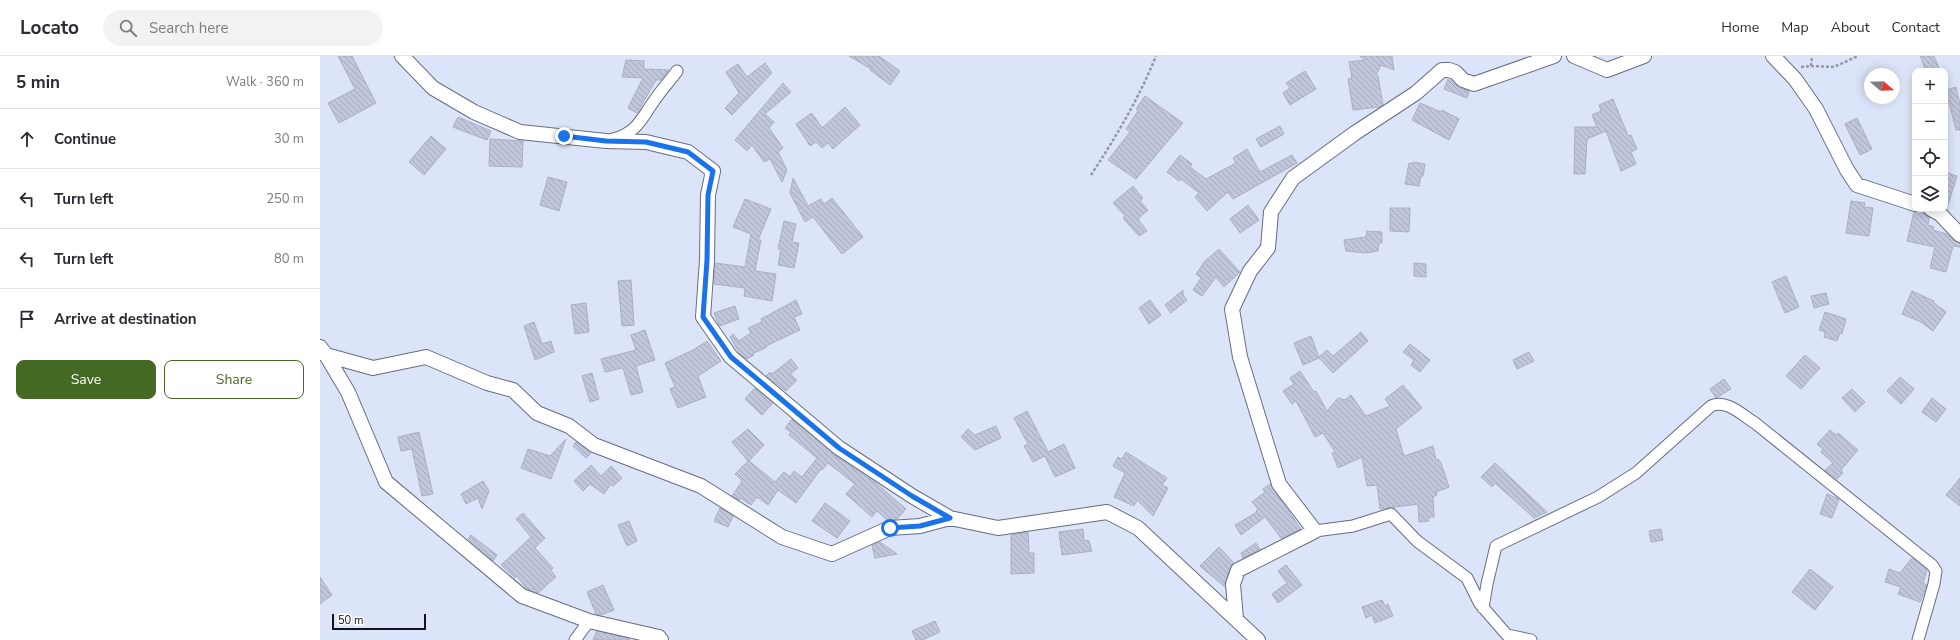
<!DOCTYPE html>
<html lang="en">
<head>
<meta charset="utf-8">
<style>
	body { margin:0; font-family:"Nunito Sans",sans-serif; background:#f2f2f3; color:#2b2b33 }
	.controls { position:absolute; right:12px; top:12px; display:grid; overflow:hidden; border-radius:8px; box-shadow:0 2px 10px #0003 }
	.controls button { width:36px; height:36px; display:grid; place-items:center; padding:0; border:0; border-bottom:1px solid #e1e1e2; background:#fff; color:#2b2b33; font:20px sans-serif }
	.compass { position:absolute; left:1544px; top:12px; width:36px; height:36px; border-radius:50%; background:#fff; box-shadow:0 2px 10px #0003; rotate:109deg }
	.scale { position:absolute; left:12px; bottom:10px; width:94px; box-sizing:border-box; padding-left:4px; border:2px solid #11131b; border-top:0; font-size:11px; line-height:14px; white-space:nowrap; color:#11131b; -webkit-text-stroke:3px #fff; paint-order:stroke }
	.stop { position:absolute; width:12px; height:12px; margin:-9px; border:3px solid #1a73e8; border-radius:50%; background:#fff }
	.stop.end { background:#1a73e8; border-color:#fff; box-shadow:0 1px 4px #0008 }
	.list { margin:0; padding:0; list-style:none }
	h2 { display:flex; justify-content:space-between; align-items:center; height:52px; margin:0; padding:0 16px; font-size:17px }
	h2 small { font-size:13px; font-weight:400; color:#7c7c81 }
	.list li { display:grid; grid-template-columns:26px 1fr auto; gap:12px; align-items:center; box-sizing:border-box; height:60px; padding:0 16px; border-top:1px solid #e1e1e2 }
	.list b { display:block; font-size:15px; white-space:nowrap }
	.list em { font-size:13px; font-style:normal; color:#7c7c81 }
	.actions { display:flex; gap:8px; padding:12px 16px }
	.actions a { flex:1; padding:9px 0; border:1px solid #446922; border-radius:8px; text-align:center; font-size:14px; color:#446922 }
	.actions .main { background:#446922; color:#fff }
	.icon { flex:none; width:22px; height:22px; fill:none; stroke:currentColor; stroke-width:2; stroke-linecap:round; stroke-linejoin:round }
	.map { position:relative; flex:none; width:1640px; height:584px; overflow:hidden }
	header { display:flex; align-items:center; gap:24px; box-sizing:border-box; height:56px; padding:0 20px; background:#fff; border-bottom:1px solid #e1e1e2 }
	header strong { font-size:19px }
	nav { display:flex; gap:22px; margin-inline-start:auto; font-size:14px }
	.search { width:280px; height:36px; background:#f2f2f3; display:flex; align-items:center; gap:10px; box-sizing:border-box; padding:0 14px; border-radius:22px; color:#7c7c81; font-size:15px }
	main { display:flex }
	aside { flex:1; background:#fff }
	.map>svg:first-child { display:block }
	.building { fill:url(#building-back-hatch); stroke:#a9b0c5 }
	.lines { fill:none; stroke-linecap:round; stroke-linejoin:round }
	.minor-casing { stroke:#676d80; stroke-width:13 }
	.tertiary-casing { stroke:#676d80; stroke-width:16 }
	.path { stroke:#9298a8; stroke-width:2.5; stroke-dasharray:3 2; stroke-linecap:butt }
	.minor { stroke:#fff; stroke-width:11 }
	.tertiary { stroke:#fff; stroke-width:14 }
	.route { stroke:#1a73e8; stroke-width:5 }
</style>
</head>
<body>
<header>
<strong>Locato</strong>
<div class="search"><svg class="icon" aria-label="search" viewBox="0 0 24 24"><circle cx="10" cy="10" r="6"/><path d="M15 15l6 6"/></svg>Search here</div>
<nav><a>Home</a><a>Map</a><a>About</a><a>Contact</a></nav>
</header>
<main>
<aside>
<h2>5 min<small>Walk · 360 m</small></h2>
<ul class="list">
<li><svg class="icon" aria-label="ahead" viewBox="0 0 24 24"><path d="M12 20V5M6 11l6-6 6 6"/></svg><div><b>Continue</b></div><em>30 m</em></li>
<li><svg class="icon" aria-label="left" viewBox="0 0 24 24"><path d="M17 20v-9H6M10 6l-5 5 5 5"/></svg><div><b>Turn left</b></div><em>250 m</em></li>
<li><svg class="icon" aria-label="left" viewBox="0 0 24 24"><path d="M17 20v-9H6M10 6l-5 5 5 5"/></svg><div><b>Turn left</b></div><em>80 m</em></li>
<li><svg class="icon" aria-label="arrive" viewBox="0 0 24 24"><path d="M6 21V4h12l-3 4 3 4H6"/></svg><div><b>Arrive at destination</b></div></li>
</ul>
<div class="actions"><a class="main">Save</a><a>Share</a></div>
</aside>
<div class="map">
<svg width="1640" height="584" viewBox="0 0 1640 584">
	<defs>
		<pattern id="building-back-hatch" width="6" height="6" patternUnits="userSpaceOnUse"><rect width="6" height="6" fill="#c0c7dc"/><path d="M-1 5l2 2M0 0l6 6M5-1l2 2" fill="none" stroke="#a4aabc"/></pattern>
	</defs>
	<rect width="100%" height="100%" fill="#dce4f9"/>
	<path class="building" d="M18 0H32L56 47 19 67 8 47 35 33Z
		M529 0H559L580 15 570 29 550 14 551 13Z
		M1040 0H1072L1074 14 1061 9 1056 19 1058 20 1063 49 1059 51 1033 54 1028 23 1032 22 1029 6 1045 4Z
		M1600 0H1614L1619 12 1606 15Z
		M306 4 324 5V13L349 14 341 24H336L317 57 308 52 323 22 302 21Z
		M445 7 452 17 412 59 405 52 419 37 406 16 418 8 427 21Z
		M985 15 996 33 970 49 963 37 970 32 966 27Z
		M1128 23 1140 32 1149 35 1147 42 1124 33Z
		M463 27 471 36 445 58 454 66 449 72 463 92 458 96 467 114 462 126 450 103 444 106 432 89 427 95 415 84Z
		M1636 31 1640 48V74H1636L1626 34Z
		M825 40 863 67 816 123 788 104 810 76 806 73 818 55 816 53Z
		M1293 43 1308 80 1311 79 1317 93 1311 96 1316 108 1301 115 1286 75 1267 83 1265 118H1254L1255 71H1277L1272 59 1281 55 1279 49Z
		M1100 47 1121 56 1122 54 1139 63 1129 84 1092 64Z
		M525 51 540 69 513 93 508 87 502 92 496 86 490 90 476 68 492 57 502 72Z
		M138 61 171 75 167 84 133 71Z
		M1537 62 1552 93 1540 99 1525 68Z
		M960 70 964 78 941 91 936 83Z
		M111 80 126 93 104 119 89 106Z
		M170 83 203 85 202 111 169 110Z
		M927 93 940 116 972 99 977 107 913 143 908 136 887 155 875 141 879 137 861 123 859 125 847 116 860 99 872 108 870 111 886 123 916 107 913 102Z
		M1093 106 1105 108 1103 120H1101L1099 130 1085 128 1089 107 1093 108Z
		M1628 117 1637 120 1627 152 1625 151V125Z
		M228 121 247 126 239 155 220 149Z
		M473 122 488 150 501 143 504 148 512 142 543 181 522 198 493 161 485 166 470 137Z
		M813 130 823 142 820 145 828 154 818 163 827 175 819 180 803 162 805 160 793 147Z
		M425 143 451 153 438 184H441L435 215 456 218 452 245 424 240 425 232 394 228 395 207 425 211 431 178 413 171Z
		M1531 145 1545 147 1544 151 1553 152 1549 180 1526 177Z
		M928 149 939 164 920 177 910 163Z
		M1070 152H1090L1089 176 1070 175Z
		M1603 153 1604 158 1609 162 1608 169 1614 171 1613 174 1627 178 1634 185 1640 187V191L1633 190 1626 216 1610 212 1615 191 1587 185 1594 156Z
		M464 165 476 168 472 186 479 187 474 212 458 209 461 193H458Z
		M1047 175 1062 176V187H1059L1058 195 1046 197 1026 195 1024 184 1046 181Z
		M899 193 920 216 904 231 896 221 882 240 873 234 881 222 876 218 885 205Z
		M1094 207 1106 208V221L1094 220Z
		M1466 220 1479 251 1465 257 1452 226Z
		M311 224 314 269 302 270 298 225Z
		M863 234V239L867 244 851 257 845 249Z
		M1592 235 1614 245V247L1626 256 1613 275 1601 266 1582 258Z
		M1506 237 1509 248 1494 252 1491 240Z
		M476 244 482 258 474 261 480 274 446 290 447 291 432 298 434 299 427 303 420 298 410 281 413 278 419 285 431 277 428 272 442 266 441 263Z
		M830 244 841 259 829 268 819 252Z
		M266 247 269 276 255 278 251 249Z
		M415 250 419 263 399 270 394 257Z
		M1505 256 1526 263 1522 278 1520 277 1517 285 1504 281 1505 276 1499 274Z
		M214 266 222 288 231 285 234 296 215 304 204 270Z
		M325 274 335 304 316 310 323 336 311 339 303 312 285 316 281 303 316 294 311 279Z
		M1041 276 1048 285 1013 317 999 302 983 309 974 287 991 280 999 301 1007 294 1013 300Z
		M387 285 401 305 378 320 386 341 358 352 350 333 355 331 345 307 373 294Z
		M1090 288 1110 304 1100 316 1091 309 1094 304 1083 296Z
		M1209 296 1214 305 1197 313 1193 304Z
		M1485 299 1500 312 1481 333 1466 320Z
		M471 303 478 312 470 318 477 324 466 335 446 320 450 316 452 318Z
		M980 315 994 336 996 335 1007 355 1018 342 1025 344 1031 339 1046 360 1070 350 1065 343 1083 329 1102 352 1076 373 1084 400 1113 390 1116 404 1118 403 1121 407 1129 431 1116 436 1117 439 1113 441 1114 461H1109V465L1099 466 1098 448 1060 453 1057 429 1047 430 1042 401 1018 412 1012 397 1015 396 1003 377 995 381 976 345 972 348 963 335 974 328 970 322Z
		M272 317 279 343 270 346 262 320Z
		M1580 321 1594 333 1581 348 1567 335Z
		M1404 323 1411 333 1396 342 1390 333Z
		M435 332 453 347 442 359 425 343Z
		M1532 333 1545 346 1535 356 1522 342Z
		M1612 342 1626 353 1616 366 1602 356Z
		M707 355 728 396 744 388 755 412 735 421 725 400 713 406 704 390 708 388 694 362Z
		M472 363 514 399 556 427 586 453 577 463 567 464 557 455 552 461 526 438 535 428 508 407 502 414 501 413 476 447 458 434 448 449 437 441 431 449 420 442 419 444 412 440 422 425 415 418 428 405 412 386 428 373 444 389 429 405 455 426 464 416 470 421 474 415 482 421 497 402 469 379 471 376 465 372Z
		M676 370 681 382 655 394 641 381 648 373 655 379Z
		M1510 374 1516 379 1518 377 1538 394 1521 414 1523 417 1517 423 1505 414 1513 407 1501 396 1503 393 1497 388Z
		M99 376 113 438 102 440 92 393 81 395 78 381Z
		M246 383 231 423 201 412 208 393 230 400Z
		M256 386 271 397 266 402 253 390Z
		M806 396 847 422 842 429 848 432 833 460 817 444 814 450 794 441 805 417 793 410 798 401 802 403Z
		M1175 407 1227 456 1214 462 1175 427 1172 431 1161 421Z
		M271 409 281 420 291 410 302 422 293 430 291 428 284 438 270 428 263 435 254 425Z
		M1640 422V450L1626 439Z
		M163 425 169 435 162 453 158 442 146 448 141 438Z
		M950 428 981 473 961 482 945 461 921 479 915 469 937 456 936 455 938 453 932 446 945 436 943 433Z
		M1507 438 1519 443 1512 462 1500 458Z
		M505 447 530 465 517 482 492 465Z
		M400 452 413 460 408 471 394 465Z
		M203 457 225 482 215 492 233 512 231 514 236 521 218 537 207 533 197 520 195 522 181 509 211 481 196 463Z
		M309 465 317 485 307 490 298 469Z
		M763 473 764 484 769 485 772 495 742 499 739 476Z
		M1341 473 1343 484 1331 486 1329 475Z
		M708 476 709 497H714V517L691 518V479Z
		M151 479 177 499 173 505 148 483Z
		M560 486 577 498 555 502 552 489Z
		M936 487 940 493 923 502 921 497Z
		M899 491 914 507 910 511 905 531 880 510Z
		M1592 502 1607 514 1603 527 1607 529 1600 546 1578 538 1581 531 1565 526 1569 513 1580 517Z
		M966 509 982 529 958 547 952 538 967 527 958 515Z
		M1490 513 1513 531 1495 554 1472 536Z
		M0 521 12 539 0 548Z
		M283 529 294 554 281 559 276 558 267 536Z
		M1062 544 1065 550 1068 548 1073 560 1055 567 1052 559 1046 562 1042 551Z
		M615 565 620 576 602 584H596L592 575Z
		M277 575 307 582 310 584H273Z"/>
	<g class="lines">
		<g class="minor-casing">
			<path id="minor" d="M293 83C317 77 321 63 334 45 341 34 350 25 357 15
				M995 475 1033 470 1071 458 1097 485 1147 522 1160 548 1187 579 1211 584
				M1163 552 1167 528 1176 490 1278 441 1316 417 1391 350C1407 343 1422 359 1435 367L1612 509 1616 515 1614 528 1598 584
				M255 584 269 565"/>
		</g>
		<g class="tertiary-casing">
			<path id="tertiary" d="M82 0 113 32 154 56 200 76 286 85 326 86 368 96 393 115 388 139 387 204 383 261 411 301 519 392 592 440 630 462 678 472 787 456 818 472 938 584
				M1254 0 1287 14 1324 0
				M1453 0 1475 23 1496 53 1527 114 1537 129 1595 148
				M1611 153 1620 158 1640 179
				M0 291 6 299 53 312 106 301 167 327 193 334 217 357 249 370 274 389 381 430 462 481 512 498 570 472 600 470 630 462
				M2 297 6 299 28 336 66 426 202 540 269 565 339 581 341 584
				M916 563 913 528 918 514 995 475 959 428 920 301 912 253 930 215 948 192 951 156 973 122 1035 77 1096 37 1122 14H1129L1135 16 1143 24 1154 28 1234 0"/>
		</g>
		<path class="path" d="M1491 10 1492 0
			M1481 11 1491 10 1514 11 1538 0
			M771 119C796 81 819 42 836 0"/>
		<use href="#minor" class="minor"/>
		<use href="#tertiary" class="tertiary"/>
	</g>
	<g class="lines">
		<path class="route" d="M244 80 286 85 326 86 368 96 393 115 388 139 387 204 383 261 411 301 519 392 592 440 630 462 600 470 570 472"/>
	</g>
</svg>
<div class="controls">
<button>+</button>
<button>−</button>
<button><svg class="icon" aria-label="locate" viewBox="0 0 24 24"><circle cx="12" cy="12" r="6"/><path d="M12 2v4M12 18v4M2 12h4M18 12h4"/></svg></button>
<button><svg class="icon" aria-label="layers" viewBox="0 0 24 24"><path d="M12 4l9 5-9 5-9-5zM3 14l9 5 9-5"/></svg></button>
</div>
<svg class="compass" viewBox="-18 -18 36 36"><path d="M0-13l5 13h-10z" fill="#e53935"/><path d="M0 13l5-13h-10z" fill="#7c7c81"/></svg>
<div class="scale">50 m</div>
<div class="stop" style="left:570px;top:472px"></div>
<div class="stop end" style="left:244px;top:80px"></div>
</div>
</main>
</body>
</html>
